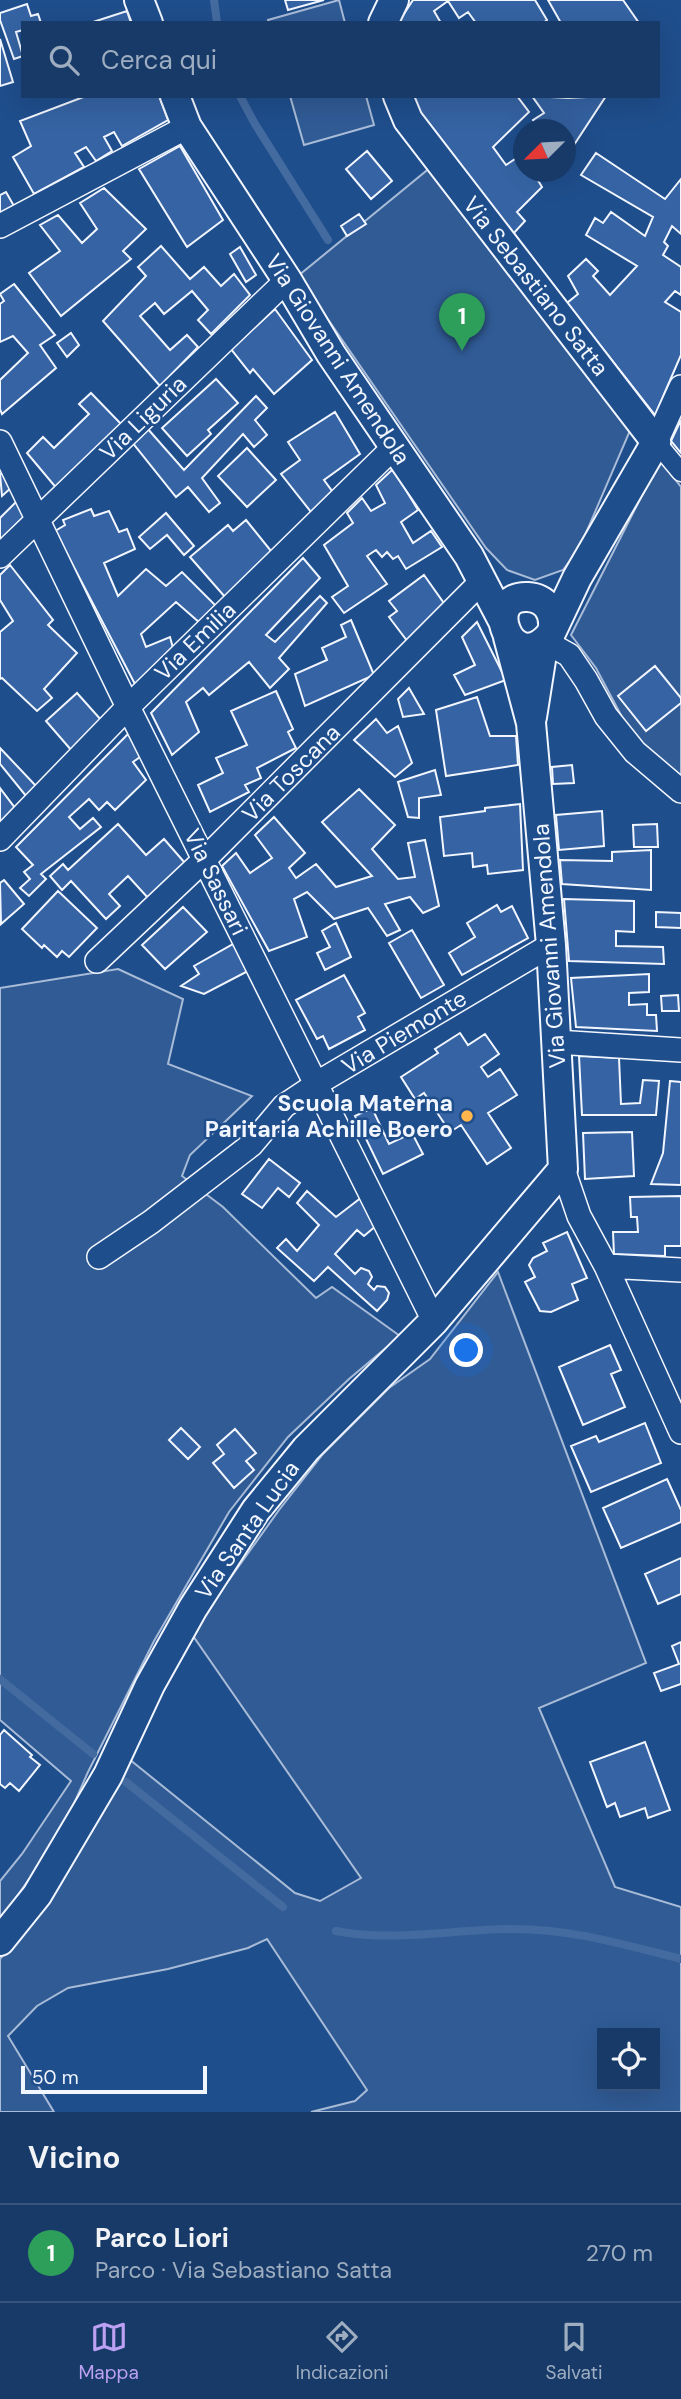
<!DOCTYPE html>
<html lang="it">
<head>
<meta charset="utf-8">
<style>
	body { margin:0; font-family:"DM Sans",sans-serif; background:#20416f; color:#f1f3f6 }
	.controls { position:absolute; right:21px; bottom:21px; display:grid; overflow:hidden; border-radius:0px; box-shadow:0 7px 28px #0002 }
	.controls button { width:63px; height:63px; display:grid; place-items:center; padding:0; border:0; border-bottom:2px solid #36547d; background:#173a69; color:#f1f3f6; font:35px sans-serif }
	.compass { position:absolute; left:513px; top:119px; width:63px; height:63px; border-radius:50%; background:#173a69; box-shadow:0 7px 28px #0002; rotate:246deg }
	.scale { position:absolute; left:21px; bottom:18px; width:186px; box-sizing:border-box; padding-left:7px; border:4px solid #f2f6ff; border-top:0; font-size:19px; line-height:24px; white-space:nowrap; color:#f2f6ff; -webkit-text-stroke:5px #1f4e8c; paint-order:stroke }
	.you { position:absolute; left:467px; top:1351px; width:24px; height:24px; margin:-18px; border:5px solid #fff; border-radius:50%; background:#1a73e8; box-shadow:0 0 0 10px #1a73e833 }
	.badge { display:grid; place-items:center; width:46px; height:46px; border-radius:50%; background:#bca0f2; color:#fff; font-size:23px; font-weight:700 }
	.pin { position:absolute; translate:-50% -58px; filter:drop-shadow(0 2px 4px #0008) }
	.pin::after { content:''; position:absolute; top:37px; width:24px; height:21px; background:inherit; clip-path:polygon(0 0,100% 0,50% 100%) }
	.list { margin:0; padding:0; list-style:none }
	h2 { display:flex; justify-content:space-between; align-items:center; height:91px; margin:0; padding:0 28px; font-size:30px }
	h2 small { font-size:23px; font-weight:400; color:#9eadc0 }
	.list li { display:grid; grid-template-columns:46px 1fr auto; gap:21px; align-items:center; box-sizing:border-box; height:98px; padding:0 28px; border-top:2px solid #36547d }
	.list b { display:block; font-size:26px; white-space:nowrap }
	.list p { margin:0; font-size:23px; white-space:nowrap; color:#9eadc0 }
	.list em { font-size:23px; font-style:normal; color:#9eadc0 }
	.icon { flex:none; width:38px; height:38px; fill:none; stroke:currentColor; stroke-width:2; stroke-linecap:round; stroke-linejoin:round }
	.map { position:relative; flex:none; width:681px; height:2112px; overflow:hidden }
	.search { position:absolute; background:#173a69; box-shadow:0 7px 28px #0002; left:21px; right:21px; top:21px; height:77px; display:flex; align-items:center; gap:18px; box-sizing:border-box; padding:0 24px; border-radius:0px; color:#9eadc0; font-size:26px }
	.sheet { height:189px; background:#173a69 }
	nav { display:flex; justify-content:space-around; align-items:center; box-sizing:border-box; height:98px; border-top:2px solid #36547d; background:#173a69; font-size:19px; color:#9eadc0 }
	nav a { display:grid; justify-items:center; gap:4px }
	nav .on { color:#bca0f2 }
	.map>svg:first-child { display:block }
	.built { fill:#305b95; stroke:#a8bbd7; stroke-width:2; fill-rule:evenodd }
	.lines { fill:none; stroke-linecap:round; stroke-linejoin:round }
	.stream { stroke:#446ba0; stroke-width:8 }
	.building { fill:#3563a3; stroke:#f2f6ff; stroke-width:2 }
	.pedestrian-casing { stroke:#f2f6ff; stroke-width:21 }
	.minor-casing { stroke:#f2f6ff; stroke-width:26 }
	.tertiary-casing { stroke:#f2f6ff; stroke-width:32 }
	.pedestrian { stroke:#1f4e8c; stroke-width:18 }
	.minor { stroke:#1f4e8c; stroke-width:23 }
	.tertiary { stroke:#1f4e8c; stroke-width:28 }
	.poi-dot { fill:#ffb74d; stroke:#1f4e8c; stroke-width:2.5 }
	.labels { text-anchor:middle; stroke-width:5; stroke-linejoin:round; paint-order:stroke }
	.street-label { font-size:23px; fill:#f2f6ff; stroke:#1f4e8c }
	.poi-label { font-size:23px; font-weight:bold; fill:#f2f6ff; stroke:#1f4e8c; text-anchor:end }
</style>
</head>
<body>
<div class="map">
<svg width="681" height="2112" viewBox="0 0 681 2112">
	<rect width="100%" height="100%" fill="#1f4e8c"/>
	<path class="built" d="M339 0 345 23H269L268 20Z
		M290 96H366L374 125 304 145Z
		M431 167 632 426 580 547 563 570 535 580 507 570 486 548 298 276Z
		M660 460 681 487V779L630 732 596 668 571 635Z
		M118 969 183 999 168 1064 252 1096 190 1155 182 1176 223 1207 316 1298 332 1287 400 1336 349 1379 288 1437 229 1512 154 1641 88 1772 61 1833 0 1921V1881L22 1854 71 1781 0 1720V988Z
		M498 1272 646 1663 539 1708 615 1887 681 1907V2112H311L355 2101 367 2090 267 1939 248 1948 168 1969 68 1988 37 2006 8 2036 54 2112H0V1959L51 1898 129 1759 295 1893 320 1901 361 1878 191 1633 279 1510 323 1454 389 1388 430 1359ZM602 2033H655V2086H602Z"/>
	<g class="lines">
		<path class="stream" d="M214 0 217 23
			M240 96 255 124 328 240
			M0 1679 93 1754
			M126 1782 283 1907
			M336 1931C393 1942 450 1930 507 1929 569 1928 622 1944 681 1959"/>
	</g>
	<path class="building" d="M285 0H324L288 10Z
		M413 0H535L547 20 543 23H476L468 12 459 18 448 1 434 11 441 23H398Z
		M548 0H623L639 23H561Z
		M27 4 31 16 38 14 41 23H23V30L16 32 23 56 14 59 0 20V13Z
		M127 11 131 23H90Z
		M0 39 13 82 0 86Z
		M86 96H159L168 120 122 146 114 132 104 137 112 151 96 161 86 147 75 153 84 167 34 194 13 157 31 146 20 121Z
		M406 96H517L529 112 493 147 506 165 524 153V172H533L542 187 517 212 525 221 513 234Z
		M532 96 568 98 606 96 572 148 566 139V130H539L533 120 544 113Z
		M180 146 223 220 187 247 139 169Z
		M367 151 392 181 371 199 346 169Z
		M596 153 665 199 681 179V234L672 226 664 242 668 246 663 255 681 267V295L675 291 665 302 681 312V355L655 415 567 303 578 294 568 276 586 259 598 271 593 276 610 295 637 266 586 235 595 218 603 223 611 212 645 236 653 217 581 175Z
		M104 188 146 229 123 251 131 259 61 316 29 273 60 251 40 225 58 215 82 243 97 229 80 203Z
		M6 192 14 206 0 213V195Z
		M359 214 366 224 347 236 341 226Z
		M161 246 190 279 204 267 221 286 234 274 250 295 211 334 198 320 208 310 192 291 164 314 155 303 140 316 170 350 187 335 198 347 160 386 103 321 146 276 138 267Z
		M240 247 256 275 246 282 230 254Z
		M14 284 55 335 40 345 56 368 2 414 0 409V380L28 353 13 336 0 342V304L4 301 0 294Z
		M275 309 312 360 274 394 253 369 250 373 231 349Z
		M71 333 79 345 67 357 57 343Z
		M216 379 238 403 208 430 211 434 187 456 162 428Z
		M91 393 122 425 58 490 27 453 43 437 54 448 89 414 79 404Z
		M256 396 267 408 255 420 267 435 254 447 243 434 202 478 220 503 209 512 188 487 176 497 132 442 147 428 184 470Z
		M335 412 360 454 324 480 332 491 311 512 281 474 300 460 288 442Z
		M681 420V453L671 441Z
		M247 448 276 480 247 507 218 476Z
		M393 469 418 510 401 522 413 543 431 531 442 547 406 569 398 556 393 559 387 552 382 557 376 550 367 556 387 584 344 613 332 597 348 586 324 545 353 523 347 513 362 498 371 511 385 503 376 485Z
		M5 472 12 487 2 496 0 474Z
		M18 500 26 515 0 540V518Z
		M91 509 94 516 109 511 119 532 127 529 135 549 104 563 118 596 146 569 166 586 182 572 216 606 200 623 176 602 141 634 146 647 170 637 173 648 136 686 55 531 65 525 63 520Z
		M166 513 194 546 184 555 167 535 150 549 139 537Z
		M246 520 271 551 225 597 190 557 228 525 233 531Z
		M303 558 320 578 266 635 275 642 320 596 327 603 279 658 289 669 270 688 249 662 209 695 203 688 186 702 199 732 172 755 151 713Z
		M10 565 53 620 48 625 77 653 44 689 52 698 37 711 2 678 0 679V632L13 621 0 600V575Z
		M424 575 448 609 411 646 389 617 397 611 389 601Z
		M351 620 374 675 305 706 295 674 327 660 322 648 346 637 341 625Z
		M477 622 506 680 465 695 454 675 475 665 462 637Z
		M655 666 681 698V703L646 731 618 696Z
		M409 688 424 714 403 717 398 699Z
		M276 691 293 729 288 732 296 748 257 768 261 778 245 785 249 792 210 812 198 785 223 773 216 758 247 745 231 711Z
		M77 693 102 721 72 751 46 721Z
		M477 697 490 736H516L518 765 446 776 436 710Z
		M376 719 387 733 398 726 412 763 395 777 354 740Z
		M131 731 143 755 133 762 146 780 115 810 107 802 99 810 89 799 69 817 80 829 93 818 101 827 41 874 46 879 29 896 20 888 30 879 24 872 33 865 16 847Z
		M0 748 36 786 26 796 0 764Z
		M572 765 574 783 553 784 552 767Z
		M435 770 441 795 419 798V818L408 817 398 782Z
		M0 788 15 808 0 822Z
		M359 789 395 825 372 849 398 879 415 877 408 843 425 840 439 906 423 913 410 897 385 904 400 930 387 936 368 908 334 919 307 892 294 899 307 937 269 951 222 866 236 853 250 873 272 858 255 835 274 817 305 853 289 868 296 878 316 864 336 887 372 876 322 822Z
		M520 804 523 870 488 874 487 865 473 867 472 853 444 856 440 817 485 811V808Z
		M602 811 604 846 559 850 556 815Z
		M118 824 146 855 164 839 185 863 149 899 128 876 109 894 120 906 106 919 71 881 62 890 50 876 63 864 68 870Z
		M657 824 658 847H634L633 825Z
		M651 850V890L562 884 560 860 612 861V852Z
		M4 880 24 904 1 924 0 883Z
		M58 891 97 928 69 957 62 951 57 957 44 945 42 948 22 929Z
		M564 899 634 901V932L616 931V946L663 947 664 964 569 961Z
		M497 905 501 912 512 906 528 938 462 975 449 953 475 937 467 923Z
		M183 907 207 932 165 969 142 945Z
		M656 912 681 913V928L656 927Z
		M336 923 351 957 325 970 317 953 330 947 322 931Z
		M412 930 444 985 421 998 389 943Z
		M235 943 248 971 204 994 181 986 199 974 194 966Z
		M649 974V992L629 993V1005L647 1004V1015H656L657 1031 576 1027 571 978Z
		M344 975 365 1013 358 1017 365 1030 329 1049 323 1036 317 1039 296 1000Z
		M678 995 679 1011H662L661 996Z
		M460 1033 468 1045 485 1034 499 1054 481 1067 488 1077 500 1069 517 1095 488 1113 511 1148 487 1164 461 1125 450 1132 424 1093 415 1099 401 1077 438 1053 435 1049Z
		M579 1056 619 1058 621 1104 640 1103 643 1080 659 1081 656 1115H582Z
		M670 1081 681 1082V1185L651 1184 663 1153Z
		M372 1108 389 1144 412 1133 423 1154 383 1174 355 1116Z
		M632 1132 634 1176 585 1179 583 1133Z
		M269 1159 300 1183 289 1197 278 1188 262 1208 242 1194Z
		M307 1191 336 1217 362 1197 377 1225 364 1236 357 1230 335 1254 355 1274 361 1268 369 1271 372 1277 368 1284 374 1290 377 1286 385 1287 389 1293 387 1300 377 1311 328 1267 314 1281 277 1248 286 1239 297 1251 319 1225 297 1203Z
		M681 1196V1246H665V1256L614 1254 613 1232H638L637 1217H631L630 1197Z
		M567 1232 587 1278 572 1284 578 1300 551 1312 540 1311 525 1282 535 1277 529 1265 533 1258 547 1251 543 1243Z
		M610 1345 621 1370 611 1374 625 1407 583 1425 559 1367Z
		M645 1423 661 1463 591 1492 571 1446 596 1436 599 1442Z
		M181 1428 200 1447 188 1459 169 1440Z
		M235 1429 256 1453 246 1461 254 1470 234 1488 213 1463 224 1454 217 1445Z
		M667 1479 681 1510V1522L621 1548 603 1508Z
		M681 1558V1594L658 1604 645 1574Z
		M681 1642V1684L661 1691 654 1673 679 1664 672 1646Z
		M4 1730 32 1755 30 1757 40 1765 19 1791 10 1783 5 1788 0 1784V1735Z
		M645 1742 670 1810 648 1818 645 1808 620 1817 615 1803 607 1807 590 1762Z"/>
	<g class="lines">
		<g class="pedestrian-casing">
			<path id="pedestrian" d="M656 442 681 472"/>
		</g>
		<g class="minor-casing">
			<path id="minor" d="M0 226 187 127
				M0 442 128 707 434 1321
				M656 442 681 387
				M0 556 287 280
				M544 641 569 655 586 680 606 716 635 752 681 791
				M0 839 128 707 394 447
				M97 961 205 859 481 582
				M556 1042 681 1050
				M563 1169 579 1216 606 1266 681 1432
				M99 1257 151 1222 251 1145 284 1106 326 1078 551 945
				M606 1266 681 1270"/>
		</g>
		<g class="tertiary-casing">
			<path id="tertiary" d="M139 0 148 23
				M383 23 394 0
				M175 96 187 127 287 280 331 354 469 556 503 621
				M398 96 408 120 656 442 577 578 550 635C511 679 480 594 528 597 545 598 554 611 553 627
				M532 717 544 641
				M0 1941 37 1895 108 1775 150 1685 193 1608 256 1510 306 1449 434 1321 563 1169 551 945 531 723 508 637"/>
		</g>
		<use href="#pedestrian" class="pedestrian"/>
		<use href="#minor" class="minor"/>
		<use href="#tertiary" class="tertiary"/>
	</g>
	<circle class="poi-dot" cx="467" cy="1116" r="7"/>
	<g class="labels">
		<g class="street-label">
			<text transform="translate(536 286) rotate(52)" y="8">Via Sebastiano Satta</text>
			<text transform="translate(338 359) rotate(57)" y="8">Via Giovanni Amendola</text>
			<text transform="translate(143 418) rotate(-44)" y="8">Via Liguria</text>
			<text transform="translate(195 641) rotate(-44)" y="8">Via Emilia</text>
			<text transform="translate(291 773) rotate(-45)" y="8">Via Toscana</text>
			<text transform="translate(216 882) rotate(64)" y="8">Via Sassari</text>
			<text transform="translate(549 946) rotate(-94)" y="8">Via Giovanni Amendola</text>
			<text transform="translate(404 1032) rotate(-31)" y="8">Via Piemonte</text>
			<text transform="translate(247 1530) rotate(-55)" y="8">Via Santa Lucia</text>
		</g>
		<g class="poi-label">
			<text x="453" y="1111">Scuola Materna<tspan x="453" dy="26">Paritaria Achille Boero</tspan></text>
		</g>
	</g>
</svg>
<div class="controls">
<button><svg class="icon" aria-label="locate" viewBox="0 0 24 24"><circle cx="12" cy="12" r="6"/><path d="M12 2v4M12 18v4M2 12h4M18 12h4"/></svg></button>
</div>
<svg class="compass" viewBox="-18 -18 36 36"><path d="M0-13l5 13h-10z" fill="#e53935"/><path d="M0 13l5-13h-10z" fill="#9eadc0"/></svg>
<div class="scale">50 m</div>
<div class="you"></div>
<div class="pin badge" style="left:462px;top:351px;background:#2e9e5b">1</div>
<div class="search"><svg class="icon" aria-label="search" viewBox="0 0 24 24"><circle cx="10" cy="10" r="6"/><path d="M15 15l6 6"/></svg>Cerca qui</div>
</div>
<section class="sheet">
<h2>Vicino<small></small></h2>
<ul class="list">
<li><span class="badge" style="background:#2e9e5b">1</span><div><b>Parco Liori</b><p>Parco · Via Sebastiano Satta</p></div><em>270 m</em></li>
</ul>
</section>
<nav>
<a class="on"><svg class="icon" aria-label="map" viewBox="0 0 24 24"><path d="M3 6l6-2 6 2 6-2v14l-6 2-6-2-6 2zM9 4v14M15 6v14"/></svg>Mappa</a>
<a><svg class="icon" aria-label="directions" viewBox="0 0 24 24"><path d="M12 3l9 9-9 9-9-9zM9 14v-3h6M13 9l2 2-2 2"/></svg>Indicazioni</a>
<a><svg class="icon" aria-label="saved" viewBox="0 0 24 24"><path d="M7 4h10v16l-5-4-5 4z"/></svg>Salvati</a>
</nav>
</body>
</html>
